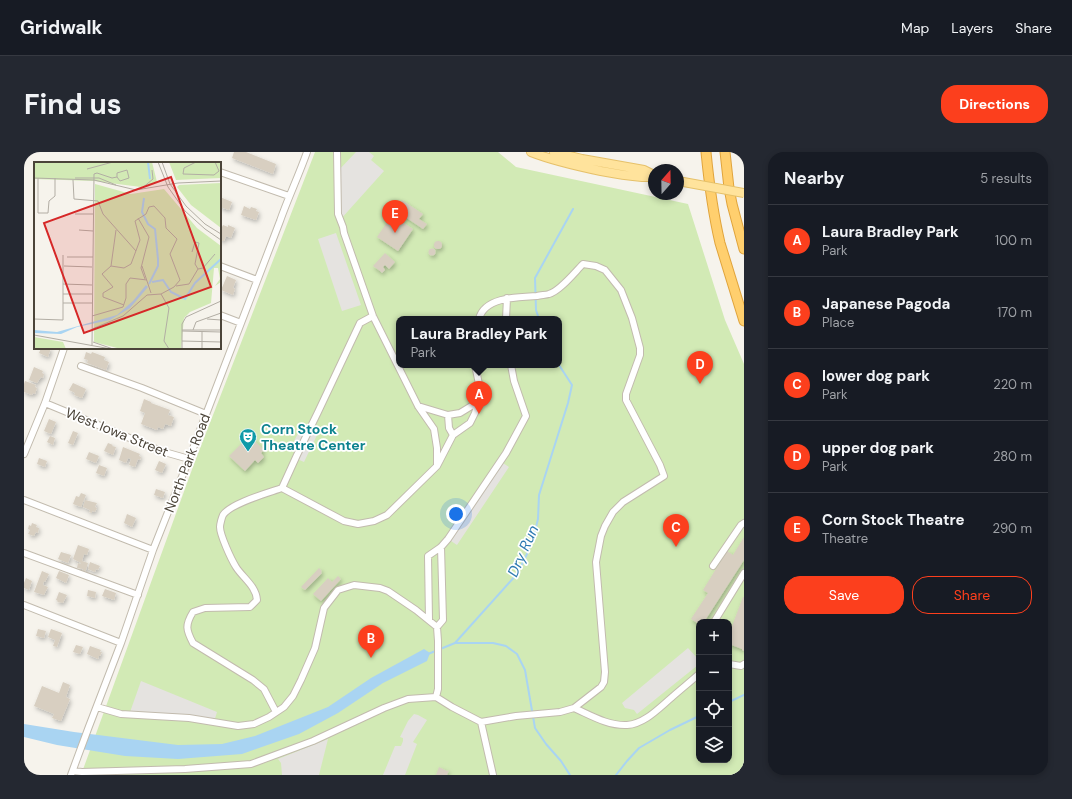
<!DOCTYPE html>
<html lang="en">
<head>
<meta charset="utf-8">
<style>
	body { margin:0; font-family:"DM Sans",sans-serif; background:#242831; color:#f1f3f6 }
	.controls { position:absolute; right:12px; bottom:12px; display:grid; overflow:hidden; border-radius:8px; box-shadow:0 2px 6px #0003 }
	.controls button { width:36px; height:36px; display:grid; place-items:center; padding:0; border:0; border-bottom:1px solid #363941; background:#171b24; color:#f1f3f6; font:20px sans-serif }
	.compass { position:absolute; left:624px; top:12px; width:36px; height:36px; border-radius:50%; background:#171b24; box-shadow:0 2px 6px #0003; rotate:20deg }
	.you { position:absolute; left:432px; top:362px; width:14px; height:14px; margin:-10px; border:3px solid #fff; border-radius:50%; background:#1a73e8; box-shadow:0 0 0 6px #1a73e833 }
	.badge { display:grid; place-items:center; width:26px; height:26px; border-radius:50%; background:#fc3f1d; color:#fff; font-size:13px; font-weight:700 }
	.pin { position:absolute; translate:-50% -33px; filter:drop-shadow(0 1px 2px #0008) }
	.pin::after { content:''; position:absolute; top:21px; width:14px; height:12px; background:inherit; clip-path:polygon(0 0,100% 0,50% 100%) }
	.popup { position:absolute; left:372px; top:164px; width:166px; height:52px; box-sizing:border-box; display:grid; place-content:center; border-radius:8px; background:#171b24; filter:drop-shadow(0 1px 3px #0005); font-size:13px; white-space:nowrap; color:#9ea1a6 }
	.popup b { font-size:15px; color:#f1f3f6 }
	.popup::after { content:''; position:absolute; left:50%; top:100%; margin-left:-8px; border:8px solid transparent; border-top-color:#171b24 }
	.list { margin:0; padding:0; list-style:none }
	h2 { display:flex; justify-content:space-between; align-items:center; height:52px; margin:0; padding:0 16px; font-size:17px }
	h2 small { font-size:13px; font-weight:400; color:#9ea1a6 }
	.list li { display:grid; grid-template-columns:26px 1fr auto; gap:12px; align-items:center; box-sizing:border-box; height:72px; padding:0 16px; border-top:1px solid #363941 }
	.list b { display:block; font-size:15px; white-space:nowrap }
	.list p { margin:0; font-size:13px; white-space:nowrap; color:#9ea1a6 }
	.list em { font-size:13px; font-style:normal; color:#9ea1a6 }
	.actions { display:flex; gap:8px; padding:12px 16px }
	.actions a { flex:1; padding:9px 0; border:1px solid #fc3f1d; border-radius:16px; text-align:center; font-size:14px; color:#fc3f1d }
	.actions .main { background:#fc3f1d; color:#fff }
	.icon { flex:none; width:22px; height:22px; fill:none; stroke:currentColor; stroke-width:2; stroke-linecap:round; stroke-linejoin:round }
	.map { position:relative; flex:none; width:720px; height:623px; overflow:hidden; border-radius:16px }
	header { display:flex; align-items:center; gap:24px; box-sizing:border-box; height:56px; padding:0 20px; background:#171b24; border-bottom:1px solid #363941 }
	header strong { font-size:19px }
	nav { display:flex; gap:22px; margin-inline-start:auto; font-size:14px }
	.intro { display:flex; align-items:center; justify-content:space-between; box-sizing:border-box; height:96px; padding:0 24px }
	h1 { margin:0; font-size:28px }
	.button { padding:10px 18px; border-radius:16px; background:#fc3f1d; color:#fff; font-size:14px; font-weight:700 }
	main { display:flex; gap:24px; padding:0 24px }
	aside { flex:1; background:#171b24; border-radius:16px; box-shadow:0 2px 6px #0003 }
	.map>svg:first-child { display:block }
	.green { fill:#d2eab5; fill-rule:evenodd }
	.parking { fill:#e5e3e0 }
	.water { fill:#a9d4f2 }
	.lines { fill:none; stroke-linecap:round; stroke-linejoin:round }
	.stream { stroke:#a9d4f2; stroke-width:2 }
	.building { fill:#d8cfc1; filter:url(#shadow) }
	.minor-casing { stroke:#c2bbae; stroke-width:8 }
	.major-casing { stroke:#e6c16a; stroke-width:10 }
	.highway-casing { stroke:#e0a43c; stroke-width:11 }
	.minor { stroke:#fff; stroke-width:6 }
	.major { stroke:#ffe39c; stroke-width:8 }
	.highway { stroke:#ffcf6e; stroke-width:9 }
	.major-bridge-casing { stroke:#e6c16a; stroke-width:10; stroke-linecap:butt }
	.major-bridge { stroke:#ffe39c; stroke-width:8 }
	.labels { text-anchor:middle; stroke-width:3.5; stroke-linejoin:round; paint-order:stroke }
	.culture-label { font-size:14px; font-weight:bold; fill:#0d838f; stroke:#fff; text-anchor:start }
	.street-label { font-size:14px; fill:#4b4439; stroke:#fff }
	.water-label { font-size:15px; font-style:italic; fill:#2e7ab2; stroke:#fff }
	.inset-river { fill:none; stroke:#a9d4f2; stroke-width:2 }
	.inset-road { fill:none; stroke:#b2ada4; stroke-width:1 }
	.view { fill:#d62828; fill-opacity:0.15; stroke:#d62828; stroke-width:2 }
	.inset-edge { fill:none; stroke:#4b4439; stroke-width:2 }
</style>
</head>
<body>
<header>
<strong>Gridwalk</strong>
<nav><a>Map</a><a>Layers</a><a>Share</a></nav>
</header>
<div class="intro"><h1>Find us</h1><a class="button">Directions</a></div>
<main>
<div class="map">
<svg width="720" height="623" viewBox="0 0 720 623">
	<defs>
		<filter id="shadow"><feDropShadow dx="1.5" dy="2.5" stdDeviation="2" flood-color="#0004"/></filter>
	</defs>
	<rect width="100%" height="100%" fill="#f6f3ec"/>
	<path class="green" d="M291 0H474L492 15 664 52 701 168 720 212V623H57L170 312ZM375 167H535V213H375ZM675 470H705V608H675Z"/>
	<path class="parking" d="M332 0H345L350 4 347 8 360 19 316 68 313 20Z
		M312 81 337 153 318 159 294 87Z
		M279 272 295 279 280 310 271 306 277 293 270 289Z
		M476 309 485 315 433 393 424 387Z
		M664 496 675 508V512L674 513 613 562 610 558 601 556 598 551Z
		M117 529 193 560 190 570 105 563Z
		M390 562 394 563 403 568 389 590 393 592 381 623H359L371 594H377L379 589V586L376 585 384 569Z
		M304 587 295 623H258L257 611 254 607Z"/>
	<path class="water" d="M400 497 406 501 403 509 359 531 314 561 275 582 218 602 154 607 101 604 33 593 0 585V572L50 580 154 593 198 592 231 584 304 555 347 526Z"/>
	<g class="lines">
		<path class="stream" d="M515 167 512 158 511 126 549 57
			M431 491H469L482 494 493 502 501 518 511 576 522 592 537 609 546 623
			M404 502 431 491 493 422 503 402 509 387 514 367 515 343 544 251 548 233 535 213
			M705 550 720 543
			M592 623 603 609 615 596 646 578 675 564"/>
	</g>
	<path class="building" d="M210 0H222L252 12 249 22 208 6Z
		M196 45 208 50 205 58 196 55Z
		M378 48 399 62 395 67 403 72 399 77 371 58Z
		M220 54 226 57 227 55 233 57 232 59 235 60 232 68 217 63Z
		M368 63 389 77 374 99 353 85Z
		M199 73 204 75V73L211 76 207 86 202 84 200 89 196 88V79Z
		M410 93a4 4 0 1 1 8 0a4 4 0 1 1-8 0Z
		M404.5 100a3.5 3.5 0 1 1 7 0a3.5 3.5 0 1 1-7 0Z
		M361 101 371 110 365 117 361 113 359 115 361 118 358 121 356 119 349 114Z
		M203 124 212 128 209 136 211 137 209 143 197 138Z
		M17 196H27L24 205 15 201Z
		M62 200 67 202 68 200 81 205 80 208 85 210 82 218 63 211 64 208 60 207Z
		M10 215 19 219 18 221 20 222 19 226 17 225 13 231 5 228Z
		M1 229 12 233 11 235 13 236 11 242 9 241 8 243 0 240V232Z
		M49 231 62 237 58 246 50 243 51 241 45 238Z
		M120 247 127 250V251L146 258 144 263 150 265 147 274 141 272 139 277 134 275 133 278 117 272 121 261 116 259Z
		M25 267 32 270 27 282 20 279Z
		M49 279 54 281 49 293 44 291Z
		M26 284 31 286 29 293 23 290Z
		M225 284 240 298 237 301 240 305 234 311 231 308 221 319 205 304Z
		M84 291 89 293 88 294 92 295 89 303 80 299Z
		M99 295 116 302 115 304 117 305 116 308 114 307 111 315 105 313 107 307 104 306 102 311 95 308Z
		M65 300 75 304 72 311 62 307Z
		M15 306 23 309 21 315 13 312Z
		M135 309 142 312 138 321 131 318Z
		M75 313 83 316 80 324 72 321Z
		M132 337 141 340 139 346 130 343Z
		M57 341 62 343 57 355 49 352 52 344 55 345Z
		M61 348 73 351 71 355 73 356 71 360 68 359V361L65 360 66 358 59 355Z
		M103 362 112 366 108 375 100 371Z
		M8 371 13 373 12 375 15 376 14 381 12 380 10 384 4 382 6 378 4 377 5 373 7 374Z
		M720 385V408L680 470H675V472L667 467 684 441 679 438 703 399 709 403Z
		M54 393 65 397 63 403 60 402 58 409 64 411 61 421 58 420 59 417 53 416 54 411 57 412V411L49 407Z
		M37 400 47 403 44 411 34 407Z
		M66 410 76 414 74 418 72 417 71 420 64 417Z
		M295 416 298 419 297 420 298 421 281 438 277 435Z
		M18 419 25 422 21 430 20 429 19 433 24 435 20 443 10 440Z
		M35 419 45 423 42 431 32 426Z
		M314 424 317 427 297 449 289 442 304 426 308 430Z
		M2 426 8 429 5 438 0 436V431Z
		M81 437 92 441 90 448 78 444Z
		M64 438 72 440 71 446 63 444Z
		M35 440 43 443 39 451 33 450 34 449 32 448Z
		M719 445H720V499L718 498V497L705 492V482Z
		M14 477 22 479 20 486 12 484Z
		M27 477 38 481 33 495 29 494 31 488 24 485Z
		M52 493 59 495 56 502 49 500Z
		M66 494 77 498 76 500H78L76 504H75L74 507 63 502Z
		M39 530 46 533 42 545 46 547 37 569 28 566 30 562 10 554 18 534 35 541Z
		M415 615 423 619 425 618 423 623H412Z"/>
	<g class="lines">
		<g class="minor-casing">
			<path id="minor" d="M313 0 314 62 319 75 320 81 349 164 394 254 410 277 413 296V313
				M196 20 265 44
				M196 114 233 128
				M196 163 217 171
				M482 167 483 146
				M57 214 118 236 182 262
				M21 251 137 299 165 307
				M394 254 424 263 436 261 454 250
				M424 263 425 276 429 283
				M0 302 21 251 40 196
				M258 336 273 303 294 260 336 171 349 164
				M0 348 129 398
				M0 401 114 443
				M689 414 717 373 720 371
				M0 453 97 491
				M405 468 404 404 417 395 424 387 482 301 502 264 490 229 487 213
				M690 470 720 421
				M413 475 419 468 417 395
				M705 512 717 514 720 512
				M73 555 97 562 165 566 214 574 230 572 245 565 260 555 269 544 277 528 291 496 300 456 314 438 330 433 356 436 364 439 392 458 413 475 414 489V537L412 545
				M550 556C566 563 584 574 603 573 620 572 634 557 647 546 656 538 666 530 675 522
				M252 560 240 537 229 528 169 491C162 478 161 473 169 460L181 456 226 455 233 448C232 434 219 426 212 415 207 407 196 383 196 375 196 372 198 365 199 363 207 351 244 341 258 336L320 369 334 372 350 369 363 363 413 314 429 283 446 271 451 261 454 250 455 232 451 213
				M457 570 469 623
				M49 619 58 620 161 617 227 612 289 589 360 556 384 547 412 545 428 555 457 570 492 564 536 560 550 556 577 535 580 530 581 520 572 410 577 384 581 374 589 360 599 350 640 324 636 313 602 248V242L616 203V196L608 166 597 138 581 118 572 114 559 112C551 120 536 139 525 142 522 143 517 143 513 144 494 145 460 145 455 167
				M47 623 64 577 97 491 129 398 165 307 256 69C264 46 275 23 283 0"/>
		</g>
		<g class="major-casing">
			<path id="major" d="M507 0C530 9 553 14 577 19 595 22 612 26 630 25
				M530 0 558 7 620 18 630 23"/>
		</g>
		<g class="highway-casing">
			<path id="highway" d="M682 0C685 31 689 61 696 91L720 169
				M701 0 705 36 708 52 720 97"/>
		</g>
		<use href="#minor" class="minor"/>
		<use href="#major" class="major"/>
		<use href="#highway" class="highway"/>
		<g class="major-bridge-casing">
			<path id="major-bridge" d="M654 29 720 41"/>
		</g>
		<use href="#major-bridge" class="major-bridge"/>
	</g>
	<defs>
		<g id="theatre-pin" transform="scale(0.9)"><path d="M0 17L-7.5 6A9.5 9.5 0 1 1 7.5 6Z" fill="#0f9aa8" stroke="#fff"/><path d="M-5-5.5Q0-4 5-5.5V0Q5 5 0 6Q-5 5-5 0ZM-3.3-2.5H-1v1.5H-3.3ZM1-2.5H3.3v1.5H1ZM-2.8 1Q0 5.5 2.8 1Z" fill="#fff"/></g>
	</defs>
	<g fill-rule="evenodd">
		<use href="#theatre-pin" x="224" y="285"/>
	</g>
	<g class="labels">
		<g class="culture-label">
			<text x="237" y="282">Corn Stock<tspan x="237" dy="16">Theatre Center</tspan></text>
		</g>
		<g class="street-label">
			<text transform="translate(93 280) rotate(22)" y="5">West Iowa Street</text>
			<text transform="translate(163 311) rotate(-69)" y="5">North Park Road</text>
		</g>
		<g class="water-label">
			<text transform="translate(499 399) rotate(-66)" y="5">Dry Run</text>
		</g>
	</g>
	<g transform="translate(10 10)">
		<rect width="187" height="187" fill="#f6f3ec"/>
		<path d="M0 0H118L123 20 107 25 60 19 0 17ZM135 0H187V16L142 18ZM187 21V66L157 43 143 25 145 23ZM61 22 97 32 130 27 163 66 187 84V120L181 124 186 117 184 106H180L177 141 156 150 150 156 147 187H87L60 180ZM0 175 29 180 32 187H0Z" fill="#d2eab5"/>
		<path d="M112 123 114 125 96 146 76 158 43 165 27 172 0 171V168L23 170 83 153 99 139Z" fill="#a9d4f2"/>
		<path class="inset-river" d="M114 0 116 17M110 36 108 50 114 62 121 67 124 97V104L115 122M118 120 129 118 137 130 151 137 161 121 187 97"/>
		<path class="inset-road" d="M124 0 134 25 151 49 171 67 187 78M128 0 136 22 152 44 171 62 187 72M162 0 150 6 149 12 180 13 185 9 181 0M53 7 79 0M0 16 60 18 102 28 144 21 187 19M4 16V51H14L15 39 21 34V16M41 16H65L82 23M39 18 40 37 64 39 69 52 102 89M107 27 119 17 118 8M41 52H59M104 56 115 75 107 106 111 117M45 68 59 69M158 90 161 80 165 81 161 102 164 107M33 95H59M30 104 58 105M77 104 82 68M108 104 117 131M29 122 58 123M142 124 155 122 164 107 169 106 181 92M29 132H58M127 132 135 146 130 179 135 187M29 141H58M58 154 89 145 92 136V122L96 116 113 118M0 157 29 158V93M173 157 187 158M58 167 89 154 113 133 127 132 140 125 146 118 136 92 143 77 132 66 131 56 120 44 115 45 112 52 101 59 106 78 97 102 90 106 77 104 68 112 79 125 69 131V135L90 143M148 168H187M159 168 162 160 187 151M148 169 187 170M0 173 77 187M148 179 187 180M59 180 79 187M58 183 60 12 63 11 78 16 83 15V11L93 8 95 16 86 19 83 15M148 187V162L152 155 187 139M168 187V169"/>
		<path class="view" d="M137 15 177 125 50 171 10 61Z"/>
		<rect width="187" height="187" class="inset-edge"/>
	</g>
</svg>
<div class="controls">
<button>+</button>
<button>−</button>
<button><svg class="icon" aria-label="locate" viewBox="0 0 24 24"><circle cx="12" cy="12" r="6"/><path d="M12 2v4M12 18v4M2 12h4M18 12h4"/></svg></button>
<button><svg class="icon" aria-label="layers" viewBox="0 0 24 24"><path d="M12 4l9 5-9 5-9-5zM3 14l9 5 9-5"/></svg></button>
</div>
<svg class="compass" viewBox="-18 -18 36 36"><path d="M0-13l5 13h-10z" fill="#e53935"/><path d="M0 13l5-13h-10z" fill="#9ea1a6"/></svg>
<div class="you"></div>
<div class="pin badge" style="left:455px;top:262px">A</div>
<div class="popup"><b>Laura Bradley Park</b>Park</div>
<div class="pin badge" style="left:347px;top:506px">B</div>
<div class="pin badge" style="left:652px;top:395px">C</div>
<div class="pin badge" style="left:676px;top:232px">D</div>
<div class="pin badge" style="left:371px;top:81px">E</div>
</div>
<aside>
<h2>Nearby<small>5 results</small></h2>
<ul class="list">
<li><span class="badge">A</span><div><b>Laura Bradley Park</b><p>Park</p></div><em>100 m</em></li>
<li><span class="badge">B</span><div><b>Japanese Pagoda</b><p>Place</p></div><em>170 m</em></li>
<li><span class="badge">C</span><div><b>lower dog park</b><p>Park</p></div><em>220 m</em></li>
<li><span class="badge">D</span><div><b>upper dog park</b><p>Park</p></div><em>280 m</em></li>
<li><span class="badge">E</span><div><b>Corn Stock Theatre</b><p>Theatre</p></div><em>290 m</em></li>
</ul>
<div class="actions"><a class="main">Save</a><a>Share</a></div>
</aside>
</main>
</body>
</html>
